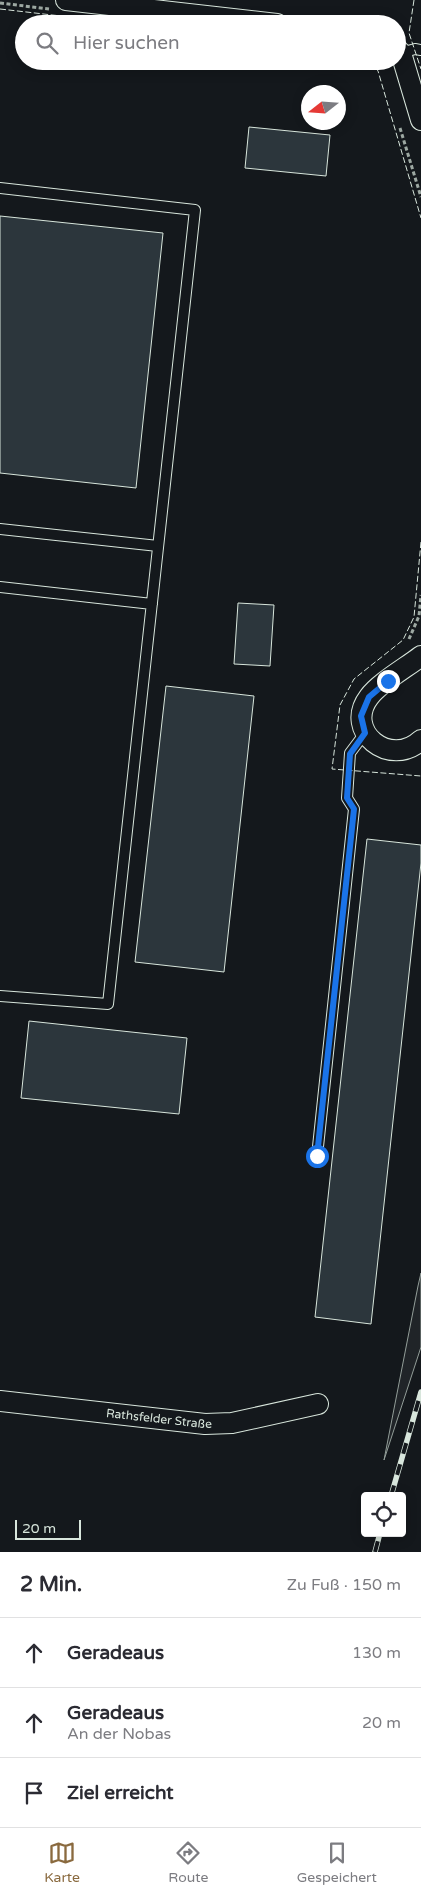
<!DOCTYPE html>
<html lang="de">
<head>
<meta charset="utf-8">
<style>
	body { margin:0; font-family:"Varela Round",sans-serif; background:#f2f2f3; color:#2b2b33 }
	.controls { position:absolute; right:15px; bottom:15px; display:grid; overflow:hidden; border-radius:5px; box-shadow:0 2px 12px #0003 }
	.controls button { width:45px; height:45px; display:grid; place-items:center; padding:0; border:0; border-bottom:1px solid #e1e1e2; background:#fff; color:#2b2b33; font:25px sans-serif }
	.compass { position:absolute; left:301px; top:85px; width:45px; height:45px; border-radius:50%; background:#fff; box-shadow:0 2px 12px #0003; rotate:253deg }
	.scale { position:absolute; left:15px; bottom:12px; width:66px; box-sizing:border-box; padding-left:5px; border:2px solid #d8e6dc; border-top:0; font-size:14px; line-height:18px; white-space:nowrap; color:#d8e6dc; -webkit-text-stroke:4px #14181c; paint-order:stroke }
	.stop { position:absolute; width:15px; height:15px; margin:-11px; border:4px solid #1a73e8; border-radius:50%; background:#fff }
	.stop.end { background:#1a73e8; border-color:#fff; box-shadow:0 1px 5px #0008 }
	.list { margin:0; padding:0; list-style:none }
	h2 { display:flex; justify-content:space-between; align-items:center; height:65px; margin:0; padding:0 20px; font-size:21px }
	h2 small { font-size:16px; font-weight:400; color:#7c7c81 }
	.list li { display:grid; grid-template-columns:32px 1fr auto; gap:15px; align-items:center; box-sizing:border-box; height:70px; padding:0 20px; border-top:1px solid #e1e1e2 }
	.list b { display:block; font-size:19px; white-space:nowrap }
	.list p { margin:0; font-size:16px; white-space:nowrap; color:#7c7c81 }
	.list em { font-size:16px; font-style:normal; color:#7c7c81 }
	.icon { flex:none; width:28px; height:28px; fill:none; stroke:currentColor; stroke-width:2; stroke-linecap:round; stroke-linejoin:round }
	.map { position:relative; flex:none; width:421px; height:1552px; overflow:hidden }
	.search { position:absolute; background:#fff; box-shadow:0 2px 12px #0003; left:15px; right:15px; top:15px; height:55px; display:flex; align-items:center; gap:12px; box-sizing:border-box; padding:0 18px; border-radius:28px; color:#7c7c81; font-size:19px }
	.sheet { height:275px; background:#fff }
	nav { display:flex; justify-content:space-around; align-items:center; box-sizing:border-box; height:70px; border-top:1px solid #e1e1e2; background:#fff; font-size:14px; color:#7c7c81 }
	nav a { display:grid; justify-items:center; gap:2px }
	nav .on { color:#8a6a3f }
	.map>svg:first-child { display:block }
	.green { fill:#202428; stroke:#939e99 }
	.building { fill:#2c363c; stroke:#d8e6dc }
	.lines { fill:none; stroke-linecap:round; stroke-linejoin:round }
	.lane-casing { stroke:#d8e6dc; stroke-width:12 }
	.street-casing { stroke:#d8e6dc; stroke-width:22 }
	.path { stroke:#9da8a2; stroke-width:3; stroke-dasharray:4 2.5; stroke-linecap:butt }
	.lane { stroke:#14181c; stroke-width:10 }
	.street { stroke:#14181c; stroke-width:20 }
	.rail-casing { stroke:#d8e6dc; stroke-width:5.5 }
	.rail { stroke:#14181c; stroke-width:4; stroke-dasharray:11; stroke-linecap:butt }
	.fence { stroke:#d8e6dc; stroke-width:1; stroke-dasharray:6 2.5; stroke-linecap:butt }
	.route { stroke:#1a73e8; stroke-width:6 }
	.labels { text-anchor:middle; stroke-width:4; stroke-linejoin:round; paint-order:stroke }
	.street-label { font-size:12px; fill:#d8e6dc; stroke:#14181c }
</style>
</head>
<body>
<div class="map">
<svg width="421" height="1552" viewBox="0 0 421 1552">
	<rect width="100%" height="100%" fill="#14181c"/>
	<path class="green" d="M421 1273V1347L384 1460 418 1286Z"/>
	<path class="building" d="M249 127 330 135 326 176 245 168Z
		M0 216 163 233 136 488 0 473Z
		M238 603 274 605 270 666 234 664Z
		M166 686 254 696 224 972 135 962Z
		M367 839 421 845V863L371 1324 315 1317Z
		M29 1021 187 1038 179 1114 21 1098Z"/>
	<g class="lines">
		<g class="lane-casing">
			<path id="lane" d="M401 53 415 49 421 50
				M0 188 195 210 108 1004 0 996
				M0 529 158 546
				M0 587 152 604
				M317 1156 354 809 347 798 350 753 365 733"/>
		</g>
		<g class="street-casing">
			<g id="street">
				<path d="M66 0 277 24"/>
				<path d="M397 49 401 53 421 120"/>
				<path d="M421 656C407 667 379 683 369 697 343 731 390 769 421 740"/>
				<path id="s1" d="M0 1401 205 1424 232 1423 318 1404"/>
			</g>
		</g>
		<path class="path" d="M0 3 49 9
			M400 128 421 197
			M409 639 419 616 421 595"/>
		<use href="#lane" class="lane"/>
		<use href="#street" class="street"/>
		<g class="rail-casing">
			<path id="rail" d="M391 1496 421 1392
				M375 1552 380 1533"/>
		</g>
		<use href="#rail" class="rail"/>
		<path class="fence" d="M414 0 409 33 421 69
			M0 9 131 24
			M371 61 378 71 421 218
			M421 542 414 617 403 640 354 679 340 705 332 769 421 776"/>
	</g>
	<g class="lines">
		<path class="route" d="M317 1156 354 809 347 798 350 754 365 733 361 716 369 697 388 681"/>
	</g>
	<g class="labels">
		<g class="street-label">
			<text dy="4" stroke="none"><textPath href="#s1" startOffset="160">Rathsfelder Straße</textPath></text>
		</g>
	</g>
</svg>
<div class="controls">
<button><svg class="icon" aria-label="locate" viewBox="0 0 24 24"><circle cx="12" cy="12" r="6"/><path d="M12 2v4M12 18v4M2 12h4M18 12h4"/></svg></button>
</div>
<svg class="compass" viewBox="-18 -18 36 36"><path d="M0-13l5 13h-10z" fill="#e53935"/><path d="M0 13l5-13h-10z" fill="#7c7c81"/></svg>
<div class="scale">20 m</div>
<div class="stop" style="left:317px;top:1156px"></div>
<div class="stop end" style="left:388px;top:681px"></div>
<div class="search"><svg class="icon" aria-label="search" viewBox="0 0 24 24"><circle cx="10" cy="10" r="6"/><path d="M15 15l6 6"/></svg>Hier suchen</div>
</div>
<section class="sheet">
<h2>2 Min.<small>Zu Fuß · 150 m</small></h2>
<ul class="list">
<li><svg class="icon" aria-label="ahead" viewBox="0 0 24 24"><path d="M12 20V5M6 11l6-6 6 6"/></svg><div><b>Geradeaus</b></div><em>130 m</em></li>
<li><svg class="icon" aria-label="ahead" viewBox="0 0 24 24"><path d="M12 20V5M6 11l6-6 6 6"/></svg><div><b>Geradeaus</b><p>An der Nobas</p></div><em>20 m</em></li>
<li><svg class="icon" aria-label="arrive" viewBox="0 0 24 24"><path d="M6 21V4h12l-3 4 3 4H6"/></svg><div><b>Ziel erreicht</b></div></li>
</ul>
</section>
<nav>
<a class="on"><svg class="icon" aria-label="map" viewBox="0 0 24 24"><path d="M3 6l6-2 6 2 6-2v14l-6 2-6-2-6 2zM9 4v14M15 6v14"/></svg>Karte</a>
<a><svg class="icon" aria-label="directions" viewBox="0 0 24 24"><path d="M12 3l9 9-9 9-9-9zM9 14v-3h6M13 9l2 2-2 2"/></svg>Route</a>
<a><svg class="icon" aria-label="saved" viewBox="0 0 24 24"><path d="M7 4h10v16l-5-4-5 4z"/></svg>Gespeichert</a>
</nav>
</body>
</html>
